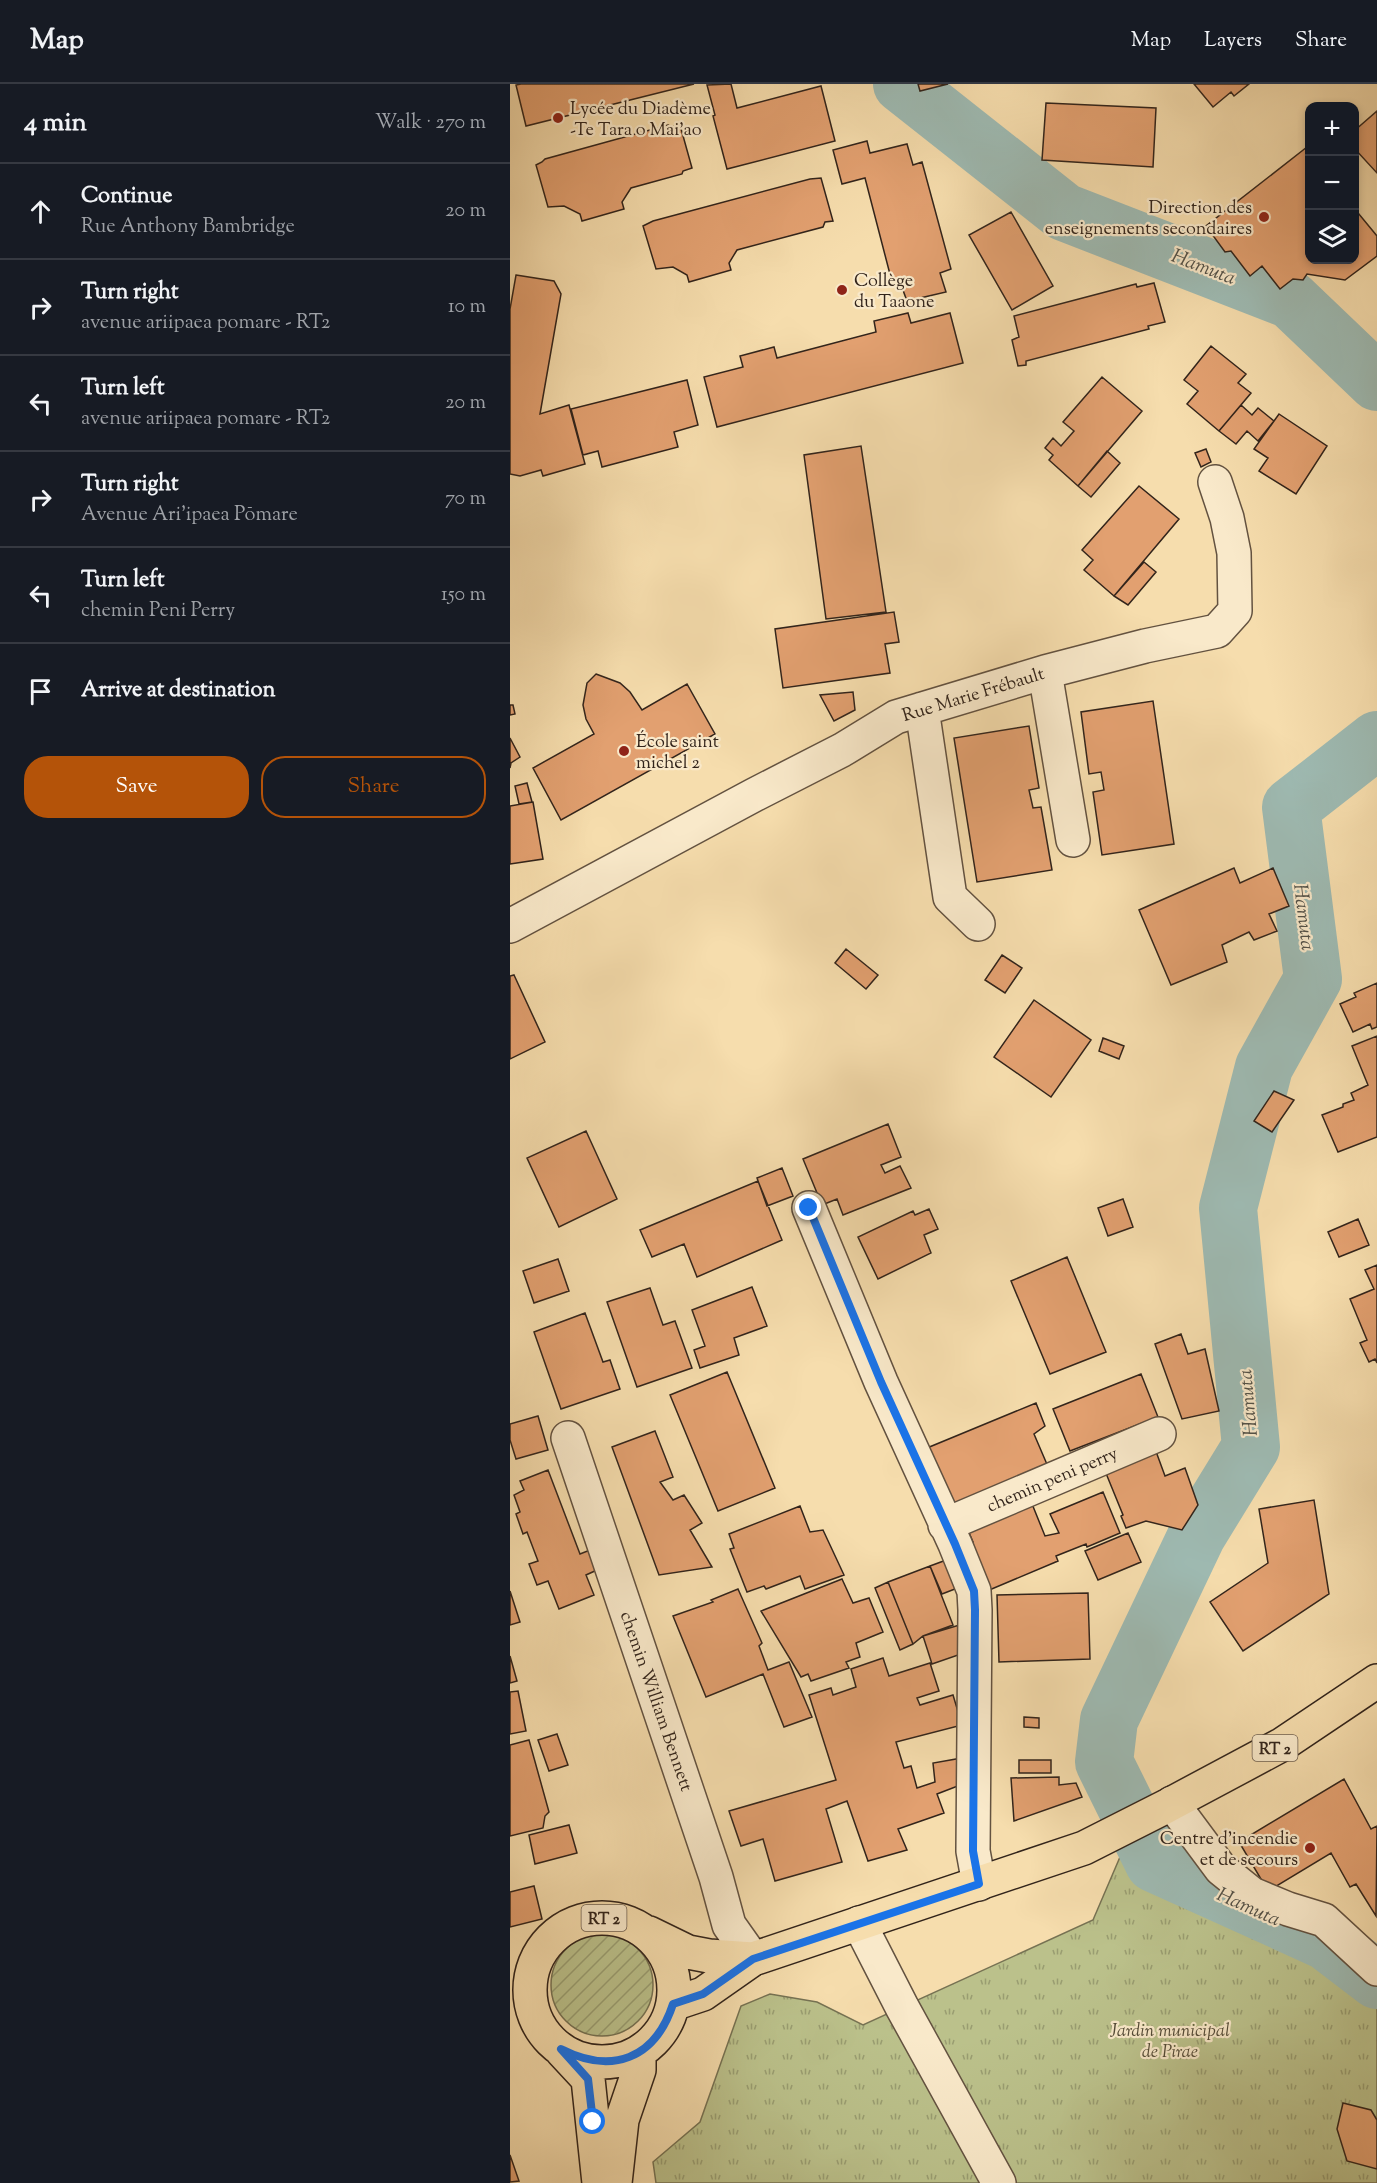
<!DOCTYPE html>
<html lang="en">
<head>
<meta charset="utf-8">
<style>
	body { margin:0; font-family:"Sorts Mill Goudy",serif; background:#242831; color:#f1f3f6 }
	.controls { position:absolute; right:18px; top:18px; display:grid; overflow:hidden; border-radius:12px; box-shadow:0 3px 9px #0003 }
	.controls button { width:54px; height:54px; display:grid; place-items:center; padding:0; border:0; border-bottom:2px solid #363941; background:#171b24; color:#f1f3f6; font:30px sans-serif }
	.stop { position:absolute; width:18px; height:18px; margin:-14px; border:4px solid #1a73e8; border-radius:50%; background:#fff }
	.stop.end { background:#1a73e8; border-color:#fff; box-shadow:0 2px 6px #0008 }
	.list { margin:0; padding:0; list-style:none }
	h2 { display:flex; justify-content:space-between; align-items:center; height:78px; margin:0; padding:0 24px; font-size:26px }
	h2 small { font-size:20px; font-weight:400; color:#9ea1a6 }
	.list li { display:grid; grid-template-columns:39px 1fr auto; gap:18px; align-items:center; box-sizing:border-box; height:96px; padding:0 24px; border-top:2px solid #363941 }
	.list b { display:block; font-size:22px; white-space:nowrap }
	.list p { margin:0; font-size:20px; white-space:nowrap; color:#9ea1a6 }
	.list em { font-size:20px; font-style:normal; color:#9ea1a6 }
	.actions { display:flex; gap:12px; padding:18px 24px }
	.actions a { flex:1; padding:14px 0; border:2px solid #b45309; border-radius:24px; text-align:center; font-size:21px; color:#b45309 }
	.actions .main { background:#b45309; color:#fff }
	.icon { flex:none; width:33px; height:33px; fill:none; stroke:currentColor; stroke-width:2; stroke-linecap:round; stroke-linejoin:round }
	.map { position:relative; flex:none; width:867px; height:2099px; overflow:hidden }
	header { display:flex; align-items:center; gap:36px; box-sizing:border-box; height:84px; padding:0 30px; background:#171b24; border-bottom:2px solid #363941 }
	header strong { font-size:28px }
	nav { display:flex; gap:33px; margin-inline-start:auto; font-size:21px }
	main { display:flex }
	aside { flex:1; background:#171b24 }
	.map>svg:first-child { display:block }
	.park { fill:url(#park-tufts); stroke:#767253; stroke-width:1.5 }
	.garden { fill:url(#garden-furrows); stroke:#767253; stroke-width:1.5 }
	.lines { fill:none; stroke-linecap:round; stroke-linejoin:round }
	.river { stroke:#9ebab2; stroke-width:58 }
	.building { fill:#e2a070; stroke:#32241b; stroke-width:1.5 }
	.minor-casing { stroke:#635240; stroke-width:36 }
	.major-casing { stroke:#32241b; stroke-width:36 }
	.minor { stroke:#f9e9ca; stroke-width:33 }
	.major { stroke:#f6ddad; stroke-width:33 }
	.route { stroke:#1a73e8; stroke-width:8 }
	.poi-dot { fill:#8f2418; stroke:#f9e9ca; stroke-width:2 }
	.labels { text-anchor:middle; stroke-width:4.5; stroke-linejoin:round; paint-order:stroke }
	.shield { fill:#f9e9ca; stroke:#6e5f50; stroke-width:1.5 }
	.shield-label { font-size:16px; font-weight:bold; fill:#32241b }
	.poi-label { font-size:18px; fill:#32241b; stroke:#f9e9ca; text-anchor:start }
	.street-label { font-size:18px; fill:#32241b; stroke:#f9e9ca }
	.park-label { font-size:18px; font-style:italic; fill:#544b37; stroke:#f9e9ca }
	.water-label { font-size:20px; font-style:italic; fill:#525148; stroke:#f9e9ca }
</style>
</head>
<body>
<header>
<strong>Map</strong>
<nav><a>Map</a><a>Layers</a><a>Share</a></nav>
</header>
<main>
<aside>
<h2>4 min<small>Walk · 270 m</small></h2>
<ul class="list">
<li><svg class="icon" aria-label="ahead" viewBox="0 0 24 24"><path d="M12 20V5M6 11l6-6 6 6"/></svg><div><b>Continue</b><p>Rue Anthony Bambridge</p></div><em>20 m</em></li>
<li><svg class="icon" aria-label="right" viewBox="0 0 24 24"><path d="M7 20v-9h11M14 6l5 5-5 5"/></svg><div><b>Turn right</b><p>avenue ariipaea pomare - RT2</p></div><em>10 m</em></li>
<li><svg class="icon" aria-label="left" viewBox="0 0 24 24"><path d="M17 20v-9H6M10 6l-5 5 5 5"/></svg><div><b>Turn left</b><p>avenue ariipaea pomare - RT2</p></div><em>20 m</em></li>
<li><svg class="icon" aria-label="right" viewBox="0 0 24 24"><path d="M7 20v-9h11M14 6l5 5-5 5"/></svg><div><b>Turn right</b><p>Avenue Ari'ipaea Pōmare</p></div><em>70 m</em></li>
<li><svg class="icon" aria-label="left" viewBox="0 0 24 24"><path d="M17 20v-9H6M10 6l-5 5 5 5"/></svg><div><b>Turn left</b><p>chemin Peni Perry</p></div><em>150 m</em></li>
<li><svg class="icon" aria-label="arrive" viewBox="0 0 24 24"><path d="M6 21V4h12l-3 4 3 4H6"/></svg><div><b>Arrive at destination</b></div></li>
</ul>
<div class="actions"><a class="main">Save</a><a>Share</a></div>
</aside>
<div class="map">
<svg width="867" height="2099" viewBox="0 0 867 2099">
	<defs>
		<pattern id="park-tufts" width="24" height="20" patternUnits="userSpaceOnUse" patternTransform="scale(1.5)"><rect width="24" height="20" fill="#bbc18b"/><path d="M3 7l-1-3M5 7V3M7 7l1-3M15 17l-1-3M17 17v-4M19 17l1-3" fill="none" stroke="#999d71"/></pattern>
		<pattern id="garden-furrows" width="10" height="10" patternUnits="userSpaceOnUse" patternTransform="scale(1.5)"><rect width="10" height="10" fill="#bbc18b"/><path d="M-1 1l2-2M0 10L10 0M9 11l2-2" fill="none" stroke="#999d71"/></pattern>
	</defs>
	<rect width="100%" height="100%" fill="#f6ddad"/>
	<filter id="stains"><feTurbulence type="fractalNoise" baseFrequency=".00333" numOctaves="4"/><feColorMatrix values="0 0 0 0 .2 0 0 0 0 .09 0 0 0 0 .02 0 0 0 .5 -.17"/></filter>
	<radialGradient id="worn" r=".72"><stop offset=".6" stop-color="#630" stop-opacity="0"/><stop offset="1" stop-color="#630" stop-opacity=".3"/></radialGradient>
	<path class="park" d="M610 1773 777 1856 867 1924V2099H146L143 2078 190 2038 231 1922 260 1910 307 1918 353 1941 583 1836Z"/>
	<path class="garden" d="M41 1901a51 51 0 1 1 102 0a51 51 0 1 1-102 0Z"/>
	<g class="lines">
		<path class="river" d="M392 0 554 128 781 216 867 298
			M867 656 781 723 803 895 754 983 718 1124 741 1363 687 1451 599 1636 594 1678 644 1779 816 1857 867 1896"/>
	</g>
	<path class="building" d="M11 0H184L16 42 6 1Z
		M221 0 227 24 311 2 325 57 217 85 203 32 205 31 197 1Z
		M408 0H438L410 7Z
		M684 0H739L724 12 721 8 703 23Z
		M536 19 646 24 643 83 532 76Z
		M867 27V89L844 64V47Z
		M158 41 162 43 170 41 182 84 173 87 172 90 121 104 112 118 114 125 72 137 70 130 54 122 38 123 26 81 32 78 35 75Z
		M357 57 360 69 397 60 403 81 412 78 441 185 430 189 436 208 397 217 390 198H382L355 94 332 100 323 66Z
		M797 63 800 67V176H844V124L867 152V172L835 196 797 190 793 196 783 195 770 205 752 182 740 192 721 167 715 168 696 142Z
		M311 94 323 137 315 138 313 143 227 166 219 179 221 186 179 198 177 191 163 183 146 185 133 142 143 137 300 95Z
		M501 128 543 202 502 226 459 151Z
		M6 191 44 197 51 210 30 330 59 321 75 380 33 392 31 386 10 392 0 390V225Z
		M644 199 655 238 638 242 639 245 516 277V281L508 282 502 256 509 253 504 232 626 200 627 203Z
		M398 229 401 239 440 229 453 279 207 343 194 293 233 283 230 272 264 263 267 274 366 248 364 237Z
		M701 262 736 290 728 299 741 309 709 347 677 320 688 307 674 296Z
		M592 293 632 327 568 402 539 376 543 371 535 364 543 354 551 362 564 347 553 338Z
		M177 296 188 341 164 348 168 363 92 383 88 367 73 371 61 325Z
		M731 321 742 331 748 324 764 337 748 357 737 347 726 360 709 347Z
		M769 330 817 362 786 410 749 387 758 374 744 365Z
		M351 362 376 528 316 535 294 371Z
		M696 365 701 378 691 383 685 369Z
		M597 367 610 379 581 413 568 402Z
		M629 402 669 435 604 512 574 486 583 476 572 466Z
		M634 478 646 488 618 521 604 512Z
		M384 528 389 558 375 560 380 589 273 604 265 545Z
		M86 590 110 599 120 608 132 626 177 600 205 650 51 736 23 684 84 650 76 635 73 621 77 599Z
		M343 608 345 626 324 637 310 611Z
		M643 617 664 760 592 771 583 708 594 706 591 688 579 690 571 628Z
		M0 621H3L5 630 0 631Z
		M519 642 529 704 519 706 523 724 531 723 542 786 467 798 444 654Z
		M0 654 10 673 1 679 0 684Z
		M17 699 22 718 9 720 5 702Z
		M23 718 33 775 0 780V722Z
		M724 784 730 799 763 784 779 822 759 830 767 847 744 856 739 848 712 861 717 878 661 901 629 826Z
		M336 865 368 891 356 905 325 879Z
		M492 871 512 884 495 909 475 896Z
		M4 891 35 958 0 975V892Z
		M867 899V943L862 945 860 940 843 948 830 920 846 913 844 909Z
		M524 916 581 956 541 1013 484 973Z
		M867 952V1053L828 1068 812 1031 833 1023V1020L844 1016 841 1009 858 1001 842 962Z
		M593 954 614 962 609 975 589 967Z
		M764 1007 784 1016 762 1048 744 1037Z
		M378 1040 391 1073 371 1081 375 1089 390 1082 401 1104 333 1131 327 1115 312 1121 293 1075Z
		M76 1047 107 1115 49 1143 17 1074Z
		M272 1084 283 1112 257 1122 247 1094Z
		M248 1097 272 1156 187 1193 174 1160 142 1173 130 1146Z
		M613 1115 623 1143 598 1152 588 1124Z
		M419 1125 428 1145 414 1151 421 1169 368 1195 348 1153 403 1127 405 1131Z
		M848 1135 859 1161 829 1173 818 1148Z
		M557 1173 596 1268 540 1290 501 1197Z
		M48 1175 59 1207 24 1219 13 1187Z
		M867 1181V1279L865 1275 859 1278 850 1259 857 1256 840 1215 864 1205 855 1186Z
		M242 1203 257 1242 224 1254 229 1271 190 1284 184 1266 195 1262 182 1226Z
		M140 1204 153 1241 165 1237 182 1284 127 1303 97 1218Z
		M75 1229 93 1278 100 1276 110 1305 51 1325 24 1248Z
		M671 1250 678 1270 695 1265 709 1327 672 1335 645 1260Z
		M217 1288 265 1404 208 1427 160 1311Z
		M631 1290 648 1333 560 1367 543 1325Z
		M526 1319 535 1342 524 1350 539 1385 442 1425 417 1364Z
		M28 1332 38 1366 6 1375 0 1356V1340Z
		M145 1347 163 1393 150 1398 163 1416 174 1411 192 1439 180 1446 202 1483 149 1491 102 1363Z
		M644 1362 655 1392 675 1384 688 1421 672 1446 636 1437 616 1444 611 1432 613 1431 593 1382Z
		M38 1386 70 1470 80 1466 87 1486 76 1491 84 1511 49 1525 38 1497 27 1501 19 1480 28 1477 17 1448 13 1450 6 1430 10 1428 4 1411 14 1406 10 1397Z
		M593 1408 610 1449 577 1463 576 1460 546 1472 548 1477 477 1507 458 1460 463 1458 454 1437 518 1410 535 1452 549 1449 540 1430Z
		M804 1416 819 1510 733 1567 700 1518 758 1479 749 1425Z
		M290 1422 300 1448 313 1446 334 1491 295 1505 290 1492 256 1505 254 1502 237 1508 220 1465 224 1464 219 1450Z
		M618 1449 631 1478 588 1496 575 1467Z
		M439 1475 450 1503 432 1510 420 1482Z
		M420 1482 443 1541 413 1552 403 1560 378 1498Z
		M332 1495 343 1519 359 1514 373 1548 346 1559 350 1573 336 1578 339 1584 301 1597 298 1590 291 1593 251 1527Z
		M378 1498 403 1560 390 1566 365 1504Z
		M228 1505 252 1559 249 1562 258 1586 279 1578 302 1633 274 1643 253 1590 196 1613 163 1532 203 1518 201 1516Z
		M0 1507 10 1538 0 1541Z
		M578 1509 580 1575 489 1578 487 1511Z
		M456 1539 454 1569 422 1580 413 1552Z
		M0 1572 7 1597 0 1599Z
		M373 1574 379 1592 420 1579 429 1607 407 1614 410 1621 443 1611 452 1641 386 1658 394 1684 401 1682 407 1704 425 1698 423 1679 452 1674 453 1700 427 1710 434 1729 388 1745 397 1766 358 1777 337 1717 316 1725 332 1778 265 1797 253 1755 231 1762 219 1727 326 1696 299 1611 321 1604 323 1611 346 1603 341 1585Z
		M8 1607 16 1647 0 1650V1608Z
		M514 1633 529 1634V1644L514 1643Z
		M47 1650 58 1681 39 1687 28 1656Z
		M19 1656 39 1728 35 1732 33 1744 0 1752V1661Z
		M509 1676H541V1689H509Z
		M549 1693V1701L566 1699 572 1713 504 1737 501 1694Z
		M834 1695 861 1745 867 1742 866 1832 846 1800 840 1803 821 1769 758 1807 729 1758Z
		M59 1741 67 1769 25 1780 19 1751Z
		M24 1802 32 1835 0 1843V1808Z
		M833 2019 861 2026 867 2036V2085L837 2077 827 2045Z
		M0 2071 9 2097 0 2098Z"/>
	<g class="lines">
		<g class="minor-casing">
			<path id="minor" d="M535 588 563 756
				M412 625 440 813 468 840
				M0 842 244 711 332 666 386 633 535 588 635 562 707 547 725 527 724 469 717 434 705 398
				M299 1124 371 1298 445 1460 464 1507 465 1526 463 1767 469 1800
				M58 1354 206 1793 219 1841 243 1875
				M435 1441 649 1350
				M662 1719 711 1785 742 1810 778 1825 814 1836 867 1885
				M349 1839 392 1923 489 2099"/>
		</g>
		<g class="major-casing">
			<path id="major" d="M20 1906a72 72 0 1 1 144 0a72 72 0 1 1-144 0Z
				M139 1849 178 1868 199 1872 243 1875
				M163 1920 193 1910 243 1875 574 1764 657 1722 773 1660 867 1597
				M52 1967 78 1995 89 2099
				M105 2099 112 2036 129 1986V1968"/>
		</g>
		<use href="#minor" class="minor"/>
		<use href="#major" class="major"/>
	</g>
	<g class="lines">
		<path class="route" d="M83 2038 78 1995 51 1965C102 1991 145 1975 163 1920L193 1910 243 1875 469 1800 463 1767 465 1526 464 1507 445 1460 371 1298 299 1124"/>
	</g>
	<g class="poi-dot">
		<circle cx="48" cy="34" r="6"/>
		<circle cx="754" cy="133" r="6"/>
		<circle cx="332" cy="206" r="6"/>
		<circle cx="114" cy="667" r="6"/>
		<circle cx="800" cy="1764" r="6"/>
	</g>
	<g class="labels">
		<g class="shield">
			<rect x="742.5" y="1651" width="45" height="26" rx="4.5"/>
			<rect x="71.5" y="1821" width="45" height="26" rx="4.5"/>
		</g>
		<g class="shield-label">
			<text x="765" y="1670">RT 2</text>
			<text x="94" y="1840">RT 2</text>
		</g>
		<g class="poi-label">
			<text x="60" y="30">Lycée du Diadème<tspan x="60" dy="21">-Te Tara o Mai’ao</tspan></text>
			<text x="742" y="129" text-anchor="end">Direction des<tspan x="742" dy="21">enseignements secondaires</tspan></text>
			<text x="344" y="202">Collège<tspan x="344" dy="21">du Taaone</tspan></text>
			<text x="126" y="663">École saint<tspan x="126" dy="21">michel 2</tspan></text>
			<text x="788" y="1760" text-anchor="end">Centre d'incendie<tspan x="788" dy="21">et de secours</tspan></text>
		</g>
		<g class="street-label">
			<text transform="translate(463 610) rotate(-17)" y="6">Rue Marie Frébault</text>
			<text transform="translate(542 1395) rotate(-23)" y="6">chemin peni perry</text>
			<text transform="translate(147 1617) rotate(71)" y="6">chemin William Bennett</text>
		</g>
		<g class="park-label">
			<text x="660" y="1952">Jardin municipal<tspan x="660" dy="21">de Pirae</tspan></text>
		</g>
		<g class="water-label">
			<text transform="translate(694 182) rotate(21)" y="7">Hamuta</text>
			<text transform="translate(795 833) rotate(83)" y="7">Hamuta</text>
			<text transform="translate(737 1319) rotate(-95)" y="7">Hamuta</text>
			<text transform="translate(739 1822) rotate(24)" y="7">Hamuta</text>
		</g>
	</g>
	<rect width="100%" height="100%" filter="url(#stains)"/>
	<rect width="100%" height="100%" fill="url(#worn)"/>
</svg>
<div class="controls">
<button>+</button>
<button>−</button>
<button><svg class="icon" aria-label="layers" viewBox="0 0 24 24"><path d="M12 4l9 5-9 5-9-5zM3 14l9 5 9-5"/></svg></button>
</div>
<div class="stop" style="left:83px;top:2038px"></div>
<div class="stop end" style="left:299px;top:1124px"></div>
</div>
</main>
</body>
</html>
